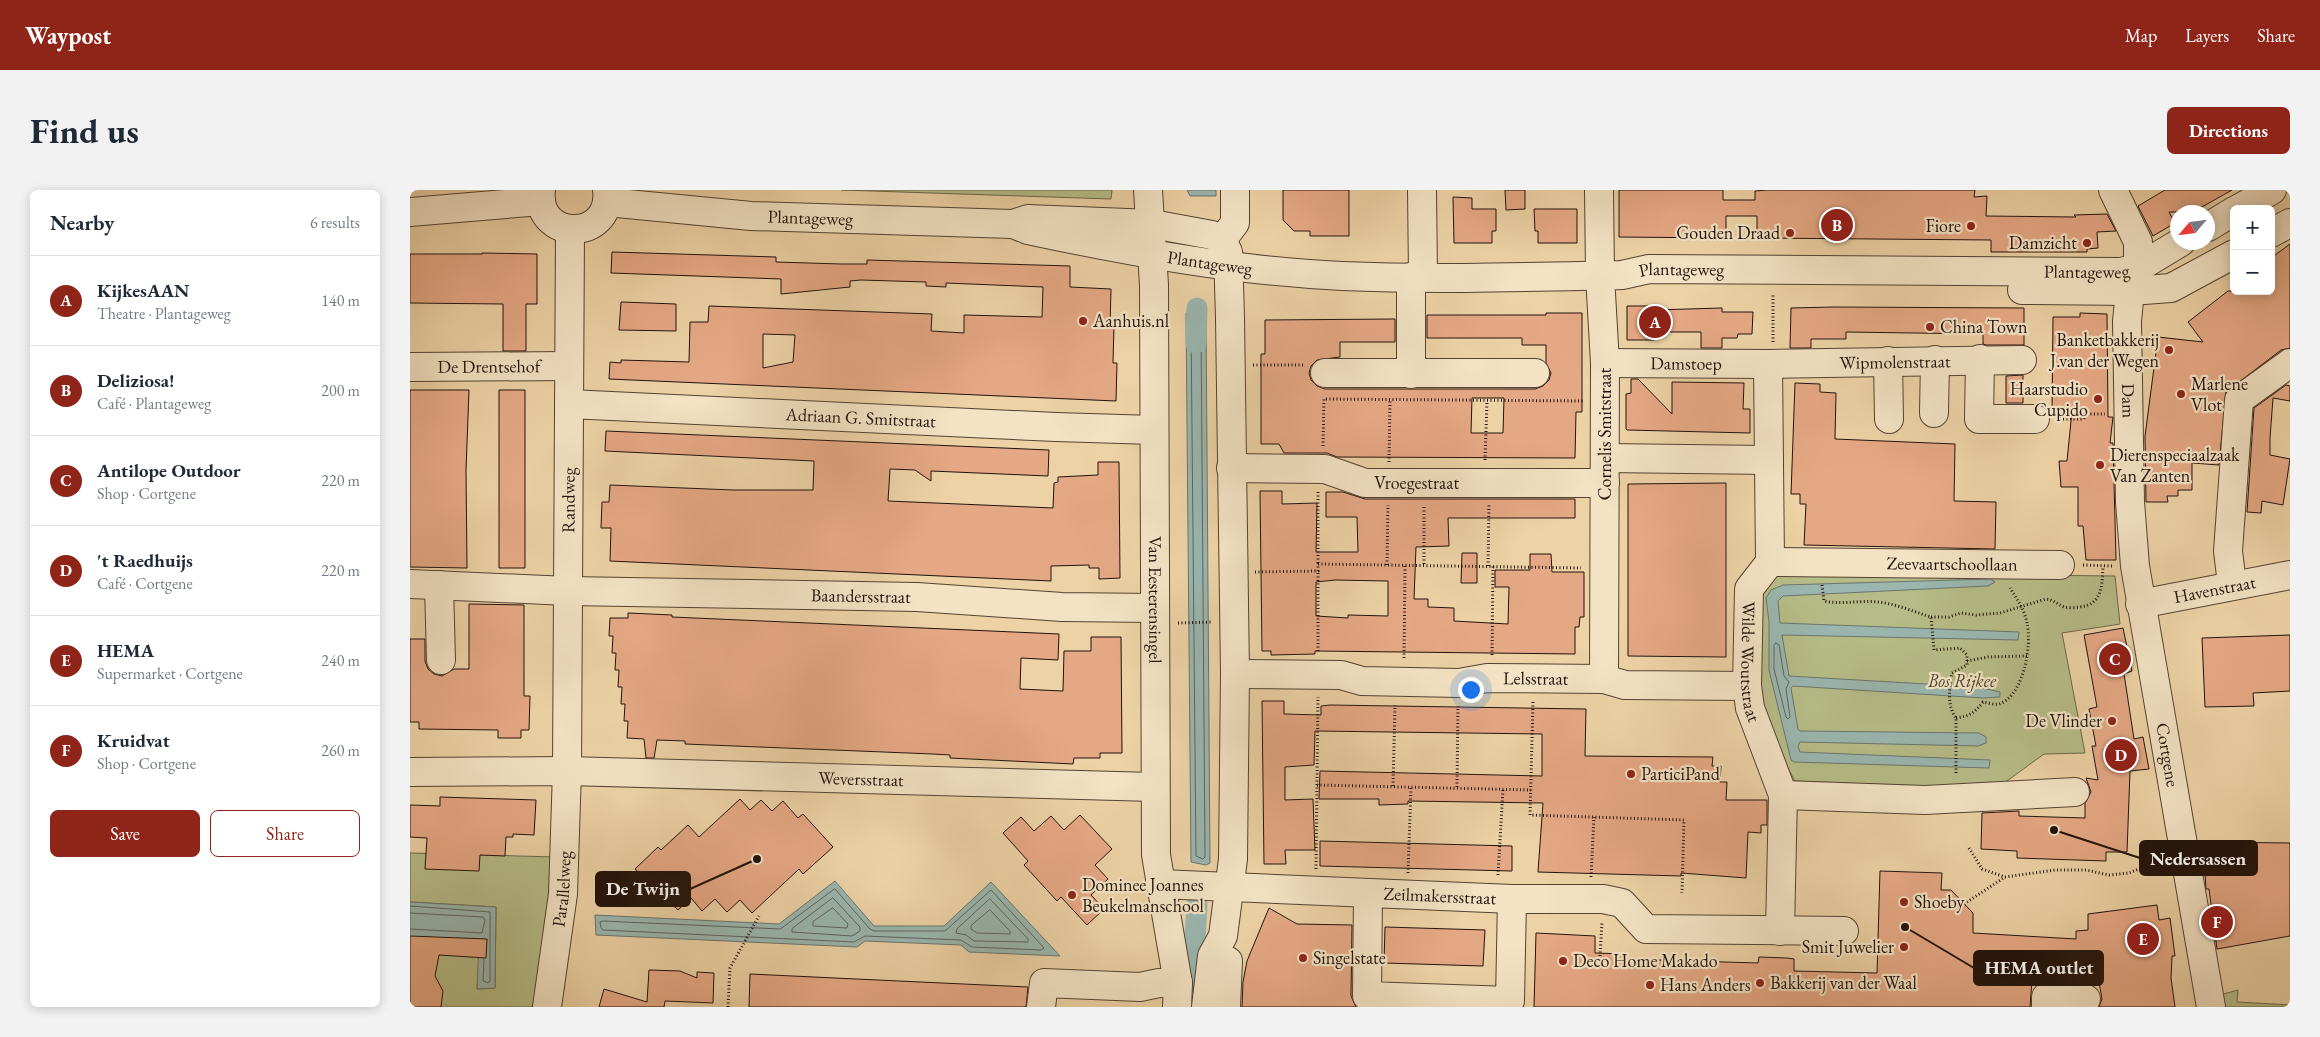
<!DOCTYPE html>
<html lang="en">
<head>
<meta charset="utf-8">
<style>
	body { margin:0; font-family:"EB Garamond",serif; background:#f2f2f3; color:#1f2937 }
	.controls { position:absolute; right:15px; top:15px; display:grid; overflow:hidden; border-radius:8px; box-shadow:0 2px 12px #0003 }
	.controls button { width:45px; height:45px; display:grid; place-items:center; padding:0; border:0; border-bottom:1px solid #e0e1e3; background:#fff; color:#1f2937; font:25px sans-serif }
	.compass { position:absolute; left:1760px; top:15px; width:45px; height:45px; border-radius:50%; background:#fff; box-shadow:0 2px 12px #0003; rotate:242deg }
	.you { position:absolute; left:1060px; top:499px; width:18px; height:18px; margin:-12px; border:4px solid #fff; border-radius:50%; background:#1a73e8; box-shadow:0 0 0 8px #1a73e833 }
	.badge { display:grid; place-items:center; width:32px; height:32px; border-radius:50%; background:#8f2418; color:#fff; font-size:16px; font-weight:700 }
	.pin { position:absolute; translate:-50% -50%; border:2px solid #fff; box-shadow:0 1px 5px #0006 }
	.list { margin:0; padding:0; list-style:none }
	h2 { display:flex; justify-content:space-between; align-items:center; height:65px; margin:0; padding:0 20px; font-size:21px }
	h2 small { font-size:16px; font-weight:400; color:#747a83 }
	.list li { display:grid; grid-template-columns:32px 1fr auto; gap:15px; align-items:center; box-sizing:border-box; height:90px; padding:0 20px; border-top:1px solid #e0e1e3 }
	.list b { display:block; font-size:19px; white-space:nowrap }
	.list p { margin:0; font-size:16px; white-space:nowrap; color:#747a83 }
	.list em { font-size:16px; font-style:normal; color:#747a83 }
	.actions { display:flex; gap:10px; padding:15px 20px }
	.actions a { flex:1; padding:11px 0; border:1px solid #8f2418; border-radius:8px; text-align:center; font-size:18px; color:#8f2418 }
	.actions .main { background:#8f2418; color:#fff }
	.map { position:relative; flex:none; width:1880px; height:817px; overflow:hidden; border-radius:8px }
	header { display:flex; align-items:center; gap:30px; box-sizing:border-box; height:70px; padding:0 25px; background:#8f2418; color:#fff }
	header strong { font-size:24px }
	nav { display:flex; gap:28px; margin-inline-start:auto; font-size:18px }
	.intro { display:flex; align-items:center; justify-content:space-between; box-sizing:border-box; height:120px; padding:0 30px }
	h1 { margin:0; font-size:35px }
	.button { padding:12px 22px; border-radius:8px; background:#8f2418; color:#fff; font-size:18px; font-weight:700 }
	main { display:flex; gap:30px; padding:0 30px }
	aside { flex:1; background:#fff; border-radius:8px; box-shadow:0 2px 12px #0003 }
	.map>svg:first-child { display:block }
	.green { fill:#b6bc87; stroke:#6c684a }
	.water { fill:#9ab6af; stroke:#6a756e }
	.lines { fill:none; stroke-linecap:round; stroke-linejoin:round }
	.shore { stroke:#5e645e; stroke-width:1 }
	.canal { stroke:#9ab6af; stroke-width:21 }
	.building { fill:#e5a884; stroke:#22130c; fill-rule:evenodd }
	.minor-casing { stroke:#544332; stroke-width:30 }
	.path { stroke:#22130c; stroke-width:3; stroke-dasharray:1 2.5; stroke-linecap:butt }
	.minor { stroke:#f3e2c4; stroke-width:28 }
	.poi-dot { fill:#8f2418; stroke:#f3e2c4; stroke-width:2 }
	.labels { text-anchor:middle; stroke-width:4.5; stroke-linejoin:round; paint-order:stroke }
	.street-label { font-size:18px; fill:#22130c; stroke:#f3e2c4 }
	.poi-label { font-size:18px; fill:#22130c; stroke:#f3e2c4; text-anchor:start }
	.park-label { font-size:18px; font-style:italic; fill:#4e4631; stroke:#f3e2c4 }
	.leader { fill:none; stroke:#22130c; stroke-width:2 }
	.callout-dot { fill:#22130c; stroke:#f3e2c4; stroke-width:2 }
	.callout { fill:#22130c; stroke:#22130c; stroke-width:2 }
	.callout-label { font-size:19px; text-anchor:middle; font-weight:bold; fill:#fff }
</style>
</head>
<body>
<header>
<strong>Waypost</strong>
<nav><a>Map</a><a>Layers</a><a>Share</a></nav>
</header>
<div class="intro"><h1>Find us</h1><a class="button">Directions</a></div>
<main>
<aside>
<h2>Nearby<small>6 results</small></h2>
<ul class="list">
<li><span class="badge">A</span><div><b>KijkesAAN</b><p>Theatre · Plantageweg</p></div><em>140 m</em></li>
<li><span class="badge">B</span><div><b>Deliziosa!</b><p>Café · Plantageweg</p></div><em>200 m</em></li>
<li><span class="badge">C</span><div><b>Antilope Outdoor</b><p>Shop · Cortgene</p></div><em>220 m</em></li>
<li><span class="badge">D</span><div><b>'t Raedhuijs</b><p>Café · Cortgene</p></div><em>220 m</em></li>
<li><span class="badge">E</span><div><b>HEMA</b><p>Supermarket · Cortgene</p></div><em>240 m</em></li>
<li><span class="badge">F</span><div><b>Kruidvat</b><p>Shop · Cortgene</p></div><em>260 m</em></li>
</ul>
<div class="actions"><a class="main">Save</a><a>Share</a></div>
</aside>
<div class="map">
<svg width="1880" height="817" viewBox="0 0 1880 817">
	<rect width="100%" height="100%" fill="#ecd2a5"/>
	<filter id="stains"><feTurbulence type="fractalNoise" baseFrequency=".004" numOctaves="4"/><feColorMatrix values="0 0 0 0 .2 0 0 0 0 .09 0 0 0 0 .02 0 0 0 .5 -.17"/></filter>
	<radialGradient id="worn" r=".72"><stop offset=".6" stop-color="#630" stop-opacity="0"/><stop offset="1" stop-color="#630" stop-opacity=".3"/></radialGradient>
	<path class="green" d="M431 0H702L701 9Z
		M1349 382 1705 386 1710 434 1652 443 1675 563 1634 564 1586 599 1385 591 1376 575 1349 508Z
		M0 663 146 667 130 817H0V750L70 753 67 799 85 798 86 717 0 712Z
		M1828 800 1827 812 1880 815V817H1807L1810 805Z"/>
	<path class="water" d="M777 0H806V6H780Z
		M776 123 796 126 800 673 796 675 781 672Z
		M1581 389 1585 392 1578 396 1373 406 1368 411 1370 433 1609 442 1608 450 1372 445 1379 486 1568 497 1590 502V507L1573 508 1383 496 1381 498 1388 539 1390 541 1569 543 1576 547V553L1568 556 1390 552 1388 556 1390 562 1580 570 1579 578 1384 572 1381 570 1359 480V432L1356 408 1361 400 1373 395Z
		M425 691 464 736H534L581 692 650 766 559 762 551 755 455 751 447 757 186 745 185 725 369 734Z
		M0 712 86 717 85 798 67 799 69 753 0 750Z
		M779 761H789L785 817H776Z"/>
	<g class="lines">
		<path class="shore" d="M784 129 791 131 795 667 793 669 786 666 781 131Z
			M1366 453 1369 455 1374 486 1379 492 1376 499 1380 527 1378 529 1376 527 1364 479V456Z
			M425 699 460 739 464 741H535L581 700 634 758 631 760 562 757 551 750 455 746 444 752 193 740 191 738 190 732 193 731 370 739Z
			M423 708 450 737V741L442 746 382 742V739Z
			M580 709 618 749V752L564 751 556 745 546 743 547 739Z
			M0 716 80 722V791L78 793 73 791 74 769
			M423 718 438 734 437 738 403 736V732Z
			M580 720 600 741V744L567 743 561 739V736Z
			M0 723 73 727 75 730 72 743 0 739"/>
		<path class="canal" d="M786 153 787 118
			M781 817 787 714"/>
	</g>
	<path class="building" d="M873 0H939V46H900V41H884L873 30Z
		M1095 0H1115V19L1096 20Z
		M1209 0H1313V10H1345V1L1357 0H1565L1564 7 1577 6 1576 26 1666 27 1664 25 1697 24 1706 41 1687 42 1688 58 1677 59V62H1581V50L1347 48V26H1316V48L1209 47Z
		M1755 0H1822L1783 22H1759L1765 33 1743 46 1728 16Z
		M1043 7 1062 8V19H1086V41H1082V53H1044Z
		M1124 19H1167V53H1128V41H1125Z
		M1880 54V158L1871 160 1816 202 1809 275 1782 273V300H1768V306H1757L1758 312H1736L1735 246 1748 147 1793 152 1778 132 1818 101H1861V68Z
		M202 62 366 67V72L431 74H457V70L660 76V97L701 99 700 136H704L703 173H707L706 211 199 189 200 172 211 173V170L279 172 280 132H298L299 116 522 124 521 141 554 143V125L632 127 633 97 536 93V97L516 96V92L451 90 440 91V97L371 104V89L201 83ZM353 144 385 145 383 172 353 178Z
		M72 63 127 64V114H116V161H93V114L0 113V64H72Z
		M211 112 266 114V141L209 140Z
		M1217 116H1244V120L1312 118V122H1343L1342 144H1328L1327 148H1312V158H1291V142H1244V150H1217Z
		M1424 117 1614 118V155H1576L1573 154V144L1436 142V149H1401V158H1380L1381 118Z
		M1136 123H1172V222H1166L1165 268 927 267 917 263H874L869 254H851V164H855V130L985 129V152H930V167L907 170 901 176 899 183 901 190 907 196 915 199H1125L1133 196 1139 190 1141 183 1136 173V155H1112V148H1017V125H1136ZM1062 208H1094L1093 243H1061Z
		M1670 123 1697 124 1698 227H1703L1700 253H1703L1706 370H1676L1673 336H1668V297H1651L1649 271H1657L1662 221H1642L1643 127H1670Z
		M1613 185V213H1596V186Z
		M1221 189H1228L1262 224V192L1334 193 1333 219H1340V243L1217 240 1216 239V204L1221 203Z
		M1385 193 1410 194V202L1426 203 1425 249 1545 254 1544 311 1586 312 1585 359 1394 355 1396 314H1390V304H1381Z
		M1876 195 1880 196V211L1863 208 1860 248V265L1880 269 1873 315 1852 311 1851 323 1837 322 1844 218Z
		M0 200H59L56 280 57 378 0 377Z
		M89 200H115V378H89Z
		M196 241 639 260 638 286 521 281V291L505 280 480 279 478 311 643 318 644 293 648 292V287L688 285V272H709L710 388 689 389V378H679V375L641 376V391L200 371 201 338H191L192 312H199L200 295 323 300H403L404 271 195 261Z
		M1316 293V467L1218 466V294Z
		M850 301H872V314L907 313 906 362H948L947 327H916V302H933L955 309H1165V328H1038L1039 356 1006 357 1004 409H1018V417L1044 418V431L1098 434 1099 397H1085V380H1120V364H1141L1142 382H1174V427H1170L1169 437H1165V464L905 461V464L861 465V461H852ZM925 390 978 391V426L938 425V428L906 426V392Z
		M1052 363H1067V393H1051Z
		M59 414 114 415V506H120L119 540H111V548H88V540L9 539V532H0V449H15V471L18 479 24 484 32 486 44 479H59Z
		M218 423 262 425V427L649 444 648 470 611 468 610 499 631 500 653 501 654 461H681V447H711L712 563H690V568H664L663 574 540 568V565L523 564 275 554V551L247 550 244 568H236L234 549 217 548 218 531H214L215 514H211L212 497H208L209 480H205L206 463H202L203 446H199L200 428H218Z
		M1713 438 1722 481 1714 484 1724 549 1733 547 1739 579 1720 581 1717 662H1696V671L1607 668V661L1571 659 1572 623 1609 621V626L1675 628V613L1681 602 1676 588 1688 590 1682 556H1686L1679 519 1687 517 1674 445Z
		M1880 445V501L1843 503 1844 516 1795 517 1792 448Z
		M852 511H874V524L911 525V516L920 515 1176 519 1175 566 1303 567 1302 576H1311L1310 592H1317L1316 610H1357V635H1351V643L1338 642 1336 688 1271 683V686L1128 682 1133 613 998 611V614L969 615V609H909L910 581 1132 586V544L905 541 904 575 875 577V610L903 609 905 660H875L876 674H854Z
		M30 607 126 610 124 645 103 644V647H96L95 666 70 665 69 681 15 679 17 648 0 647V615L30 616Z
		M330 609 340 620 351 610 362 621 373 611 388 628 393 624 423 657 393 684 389 679 342 723 330 710 317 722 305 709 292 721 281 708 268 720 225 679 248 657 251 660 278 635 289 647Z
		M670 625 702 659 685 675 698 689 681 705 694 719 677 735 651 707 647 711 614 675 618 671 593 643 611 627 624 641 641 626 654 640Z
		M910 651 1102 656V681L910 676Z
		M1793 652 1880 653V746L1807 759 1799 699H1796Z
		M1470 681 1532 683 1531 700H1541L1563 723V743L1666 749V741L1678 740V724L1747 715 1749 730 1760 728 1765 766H1762L1761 788 1765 817H1689L1692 809 1689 792 1622 790 1620 817H1124L1126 743 1185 746V763L1214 764V769L1348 773 1349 767 1377 768 1384 769V781L1467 783Z
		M859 718 887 734 942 735 941 806 946 817H832L833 792 837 771Z
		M975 737 1075 740 1073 776 974 773Z
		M0 746 77 749 76 768 29 765 25 786 33 801 31 817H0Z
		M239 780 270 781 287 788V782L304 783 303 813 255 811 254 817H189L194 799 237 812Z
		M340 784 489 791 618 797 616 817H339Z"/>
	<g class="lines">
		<g class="minor-casing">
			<g id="minor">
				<path d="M131 0C125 52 203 52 197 0"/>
				<path id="s1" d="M738 0 744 95 746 665 768 793 767 817"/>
				<path d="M1012 0 1013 86"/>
				<path d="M1189 0 1190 86 1195 173 1194 489"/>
				<path id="s2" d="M1703 0 1728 52V78L1720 101 1717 131 1720 312 1725 376 1801 817"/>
				<path id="s3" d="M197 12 341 26 603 34 618 29 742 34 802 45 812 50"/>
				<path d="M1828 19 1862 0"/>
				<path d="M0 22 131 11"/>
				<path id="s4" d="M603 34 618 40C721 62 826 81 932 86 1025 90 1119 87 1212 85L1239 79 1711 82 1728 78 1771 52"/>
				<path d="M1798 37 1824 21"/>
				<path d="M1861 43 1880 33"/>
				<path d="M812 50 825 33V0"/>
				<path d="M1612 100 1720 101 1761 98 1824 64"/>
				<path d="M1570 169 1569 229H1625"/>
				<path d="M1478 171 1479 229"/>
				<path id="s5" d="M1195 173 1358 174 1612 170"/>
				<path id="s6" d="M1358 174 1360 372 1339 399 1337 496 1340 518 1373 605 1370 741"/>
				<path id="s7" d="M0 177 159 176"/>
				<path d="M915 183H1125"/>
				<path d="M1001 184V87"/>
				<path id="s8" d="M159 214 646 237 744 240"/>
				<path d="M1524 223 1525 170"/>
				<path d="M1195 268 1359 270"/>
				<path id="s9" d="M821 278 915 279 955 293H1195"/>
				<path id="s10" d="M1360 372 1650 375"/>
				<path id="s11" d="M0 394 158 401 507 407 652 417 745 418"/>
				<path d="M1822 394 1818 361 1829 210 1880 173"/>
				<path d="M29 395 31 470"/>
				<path id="s12" d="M1730 414 1880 385"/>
				<path id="s13" d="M825 484 931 485 952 491 1049 493 1077 488 1194 489 1215 495 1337 496"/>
				<path id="s14" d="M0 582 157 581 744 597"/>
				<path d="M1373 605 1515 610 1665 602"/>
				<path id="s15" d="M750 694 1102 709H1193L1212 713 1236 739 1434 741"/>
				<path d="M958 704 957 806 1100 811 1102 709"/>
				<path id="s16" d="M137 817 153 704 157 581 160 40"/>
				<path d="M631 817 634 793 730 797 749 793H768"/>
				<path d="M796 817 802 766 813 746 823 669 825 484 820 127 818 62 812 50"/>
				<path d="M816 817 818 771"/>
				<path d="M1636 817V807L1676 809"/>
			</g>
		</g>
		<path class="path" d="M1363 152V103
			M843 175H895
			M1646 229H1674L1675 224H1695
			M913 256 914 209 1174 211
			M1075 270 1077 211
			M979 272 980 210
			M908 302V374
			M1014 374V315
			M977 375 978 315
			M1673 375 1702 376
			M1078 376 1079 314
			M845 382 908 381V374L1171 378
			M1412 395 1414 411C1432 415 1450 410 1468 412 1487 414 1504 422 1521 427L1524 460 1550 458 1557 465V475L1542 483C1539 498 1537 516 1546 528V585
			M1521 427H1539L1551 423 1566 425 1590 423 1636 409C1644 410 1647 414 1654 417 1658 418 1665 418 1669 417 1693 415 1692 395 1693 376
			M768 433 802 432
			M908 461V381
			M1082 465 1083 376
			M994 468 995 375
			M1557 471 1578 467 1617 466
			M1123 512 1120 625 1274 630 1272 703
			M1546 528C1559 526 1565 523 1573 512 1578 513 1584 515 1589 514 1614 506 1622 455 1617 433 1615 421 1607 409 1600 398
			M907 595 1121 600
			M983 596 985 515
			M1047 597 1048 516
			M1559 658 1572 679 1595 687 1645 680H1676L1699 685 1719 683 1753 669
			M906 679 908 507
			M998 683 1001 597
			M1088 685 1093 599
			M1181 687 1184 627
			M1554 714 1595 687
			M1190 766 1192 732
			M318 817 320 778 349 726"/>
		<use href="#minor" class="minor"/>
	</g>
	<g class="poi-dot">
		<circle cx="1561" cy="36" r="5"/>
		<circle cx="1380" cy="43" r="5"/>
		<circle cx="1677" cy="53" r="5"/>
		<circle cx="673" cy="131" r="5"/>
		<circle cx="1520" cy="137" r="5"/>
		<circle cx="1759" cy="160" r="5"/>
		<circle cx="1771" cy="204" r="5"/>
		<circle cx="1688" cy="209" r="5"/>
		<circle cx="1690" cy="275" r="5"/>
		<circle cx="1702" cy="531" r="5"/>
		<circle cx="1221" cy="584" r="5"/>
		<circle cx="662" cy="705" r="5"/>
		<circle cx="1494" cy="712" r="5"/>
		<circle cx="1494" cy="757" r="5"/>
		<circle cx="893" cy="768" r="5"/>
		<circle cx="1153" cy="771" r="5"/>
		<circle cx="1350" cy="793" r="5"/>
		<circle cx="1240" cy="795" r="5"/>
	</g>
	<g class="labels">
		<g class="street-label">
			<text dy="6" stroke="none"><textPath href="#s3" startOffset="204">Plantageweg</textPath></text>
			<text dy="6" stroke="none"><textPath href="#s4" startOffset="201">Plantageweg</textPath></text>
			<text dy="6" stroke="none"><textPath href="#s4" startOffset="1079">Plantageweg</textPath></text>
			<text dy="6" stroke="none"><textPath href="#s4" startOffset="674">Plantageweg</textPath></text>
			<text dy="6" stroke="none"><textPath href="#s5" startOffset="290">Wipmolenstraat</textPath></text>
			<text dy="6" stroke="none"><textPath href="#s5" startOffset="81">Damstoep</textPath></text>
			<text dy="6" stroke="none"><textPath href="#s7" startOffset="79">De Drentsehof</textPath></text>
			<text dy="6" stroke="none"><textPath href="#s2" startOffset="218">Dam</textPath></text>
			<text dy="6" stroke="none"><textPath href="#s8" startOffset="292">Adriaan G. Smitstraat</textPath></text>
			<text transform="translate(1195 244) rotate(-90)" y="6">Cornelis Smitstraat</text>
			<text dy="6" stroke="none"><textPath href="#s9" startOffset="188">Vroegestraat</textPath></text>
			<text dy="6" stroke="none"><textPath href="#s16" startOffset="508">Randweg</textPath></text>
			<text dy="6" stroke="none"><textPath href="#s10" startOffset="182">Zeevaartschoollaan</textPath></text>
			<text dy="6" stroke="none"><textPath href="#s12" startOffset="76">Havenstraat</textPath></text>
			<text dy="6" stroke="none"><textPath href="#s11" startOffset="451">Baandersstraat</textPath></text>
			<text dy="6" stroke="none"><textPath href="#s1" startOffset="410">Van Eesterensingel</textPath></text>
			<text dy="6" stroke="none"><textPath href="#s6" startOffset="305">Wilde Woutstraat</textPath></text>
			<text dy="6" stroke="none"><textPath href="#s13" startOffset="302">Lelsstraat</textPath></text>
			<text dy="6" stroke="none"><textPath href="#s2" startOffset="575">Cortgene</textPath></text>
			<text dy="6" stroke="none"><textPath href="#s14" startOffset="451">Weversstraat</textPath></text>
			<text dy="6" stroke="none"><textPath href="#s16" startOffset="119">Parallelweg</textPath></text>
			<text dy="6" stroke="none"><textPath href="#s15" startOffset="280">Zeilmakersstraat</textPath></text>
		</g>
		<g class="poi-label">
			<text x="1551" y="42" text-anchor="end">Fiore</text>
			<text x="1370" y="49" text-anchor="end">Gouden Draad</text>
			<text x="1667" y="59" text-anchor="end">Damzicht</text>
			<text x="683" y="137">Aanhuis.nl</text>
			<text x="1530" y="143">China Town</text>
			<text x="1749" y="156" text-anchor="end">Banketbakkerij<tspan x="1749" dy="21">J.van der Wegen</tspan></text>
			<text x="1781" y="200">Marlene<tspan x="1781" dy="21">Vlot</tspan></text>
			<text x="1678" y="205" text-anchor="end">Haarstudio<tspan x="1678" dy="21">Cupido</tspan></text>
			<text x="1700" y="271">Dierenspeciaalzaak<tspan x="1700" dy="21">Van Zanten</tspan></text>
			<text x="1692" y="537" text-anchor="end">De Vlinder</text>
			<text x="1231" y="590">ParticiPand</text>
			<text x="672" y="701">Dominee Joannes<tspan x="672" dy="21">Beukelmanschool</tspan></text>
			<text x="1504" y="718">Shoeby</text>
			<text x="1484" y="763" text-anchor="end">Smit Juwelier</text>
			<text x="903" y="774">Singelstate</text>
			<text x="1163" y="777">Deco Home Makado</text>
			<text x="1360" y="799">Bakkerij van der Waal</text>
			<text x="1250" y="801">Hans Anders</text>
		</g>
		<g class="park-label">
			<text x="1552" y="497">Bos Rijkee</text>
		</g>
	</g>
	<path class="leader" d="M1644 640L1730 668M347 669L280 699M1495 737L1564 778"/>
	<g class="callout-dot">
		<circle cx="1644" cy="640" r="5"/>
		<circle cx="347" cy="669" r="5"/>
		<circle cx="1495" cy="737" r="5"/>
	</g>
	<g class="callout">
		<rect x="1730" y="651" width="117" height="34" rx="5"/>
		<rect x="186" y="682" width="94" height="34" rx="5"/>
		<rect x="1564" y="761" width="129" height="34" rx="5"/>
	</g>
	<g class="callout-label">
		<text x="1788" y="675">Nedersassen</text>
		<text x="233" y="705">De Twijn</text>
		<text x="1629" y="784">HEMA outlet</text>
	</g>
	<rect width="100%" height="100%" filter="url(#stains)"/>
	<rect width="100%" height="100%" fill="url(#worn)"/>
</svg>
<div class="controls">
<button>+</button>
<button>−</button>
</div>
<svg class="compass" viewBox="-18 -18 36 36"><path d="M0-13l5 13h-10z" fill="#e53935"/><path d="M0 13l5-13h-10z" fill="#747a83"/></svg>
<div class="you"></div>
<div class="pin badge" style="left:1245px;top:132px">A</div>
<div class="pin badge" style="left:1427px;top:35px">B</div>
<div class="pin badge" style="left:1705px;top:469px">C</div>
<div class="pin badge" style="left:1711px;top:565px">D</div>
<div class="pin badge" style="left:1733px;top:749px">E</div>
<div class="pin badge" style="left:1807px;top:732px">F</div>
</div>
</main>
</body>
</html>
